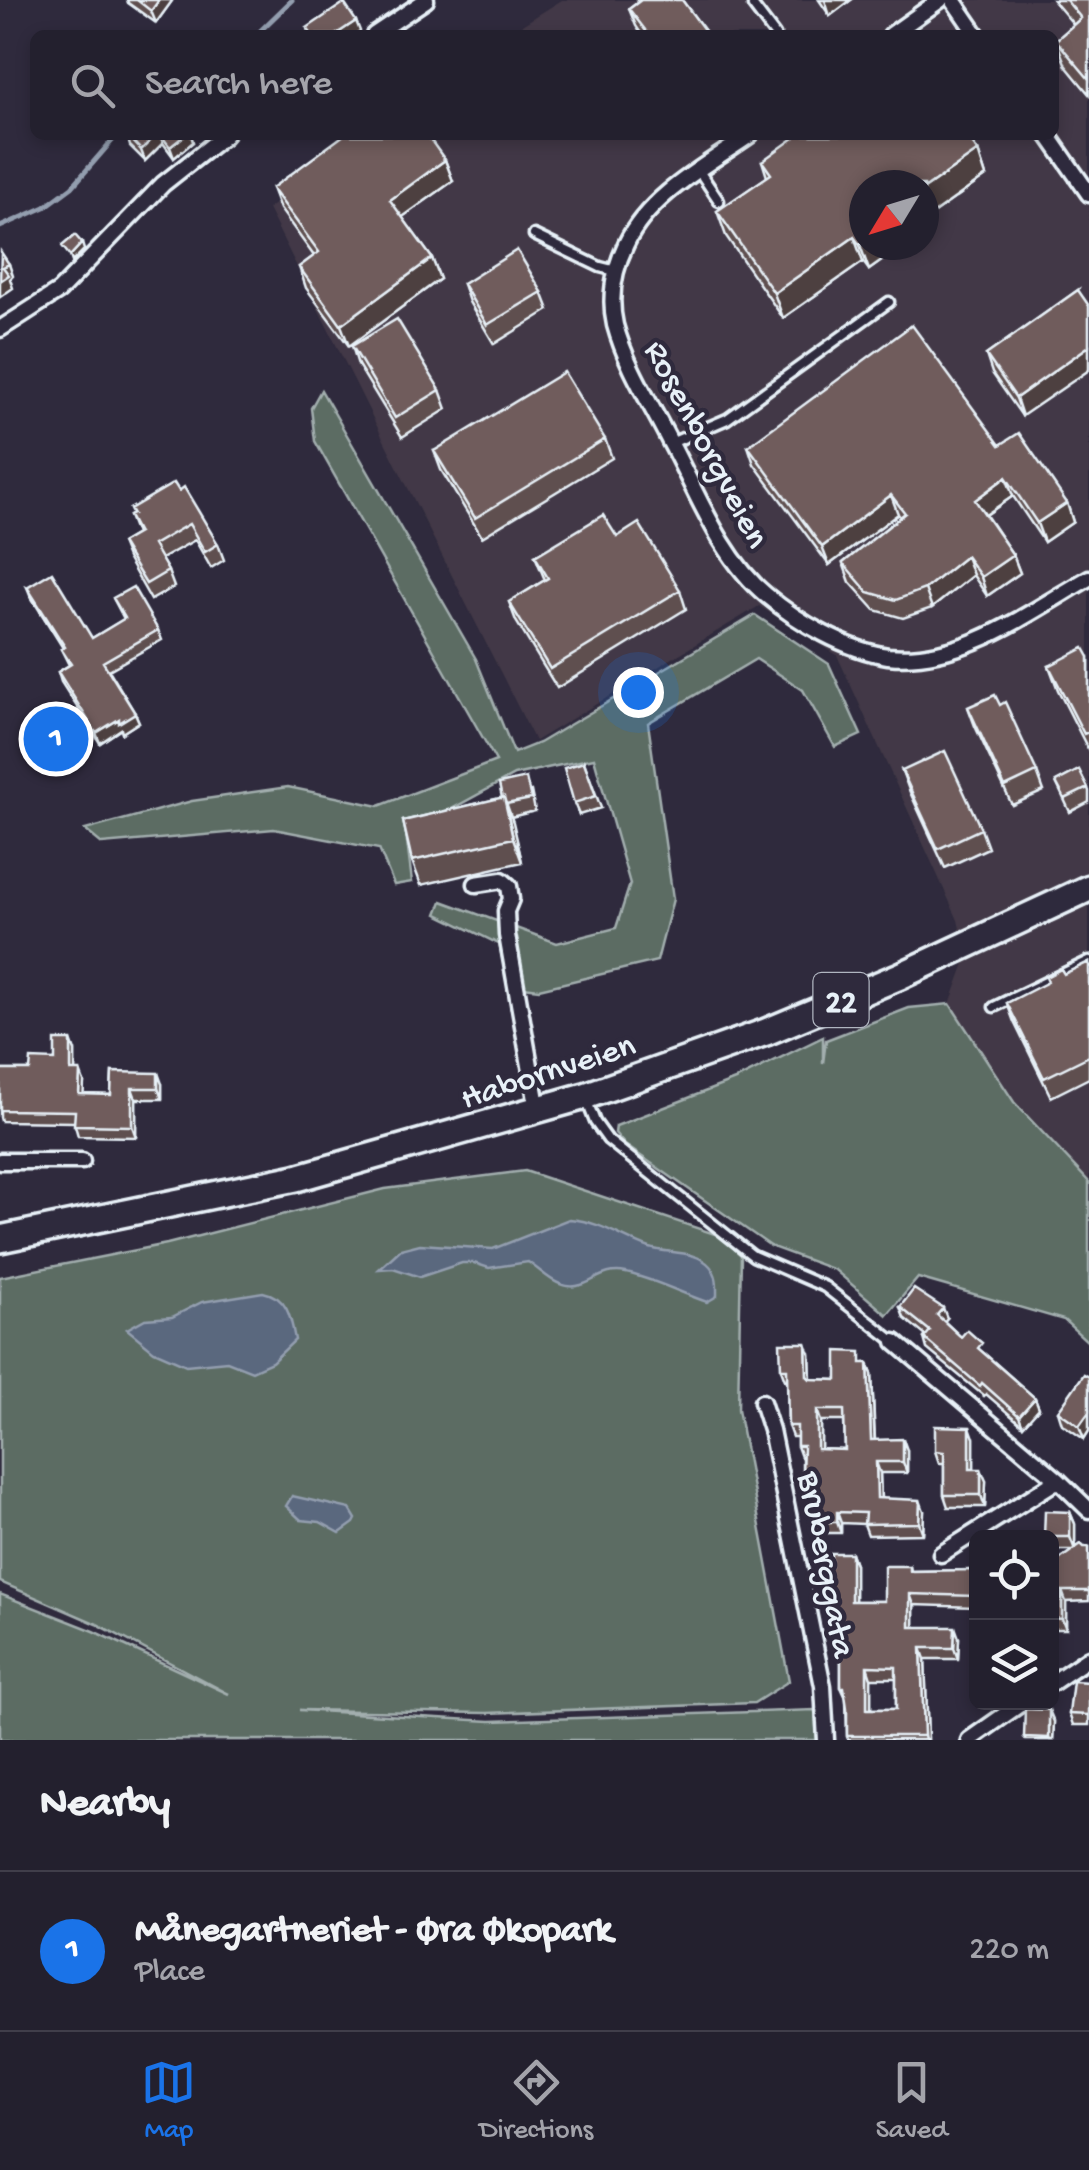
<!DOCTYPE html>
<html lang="en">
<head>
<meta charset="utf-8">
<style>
	body { margin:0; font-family:"Gochi Hand",sans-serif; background:#2f2d3a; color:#f1f3f6 }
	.controls { position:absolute; right:30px; bottom:30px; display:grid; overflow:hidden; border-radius:15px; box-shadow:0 5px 15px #0003 }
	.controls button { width:90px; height:90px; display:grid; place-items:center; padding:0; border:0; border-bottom:2px solid #403e4a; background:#23202e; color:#f1f3f6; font:50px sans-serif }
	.compass { position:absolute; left:849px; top:170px; width:90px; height:90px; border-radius:50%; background:#23202e; box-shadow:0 5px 15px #0003; rotate:232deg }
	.you { position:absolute; left:638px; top:692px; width:35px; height:35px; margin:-25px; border:8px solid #fff; border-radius:50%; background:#1a73e8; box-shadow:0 0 0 15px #1a73e833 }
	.badge { display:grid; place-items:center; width:65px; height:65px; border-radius:50%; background:#1a73e8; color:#fff; font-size:32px; font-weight:700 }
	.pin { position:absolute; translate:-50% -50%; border:5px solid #fff; box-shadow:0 2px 10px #0006 }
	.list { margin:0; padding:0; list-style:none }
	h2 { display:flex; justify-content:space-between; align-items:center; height:130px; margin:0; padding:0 40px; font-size:42px }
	h2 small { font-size:32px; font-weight:400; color:#a3a3aa }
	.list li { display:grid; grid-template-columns:65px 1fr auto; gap:30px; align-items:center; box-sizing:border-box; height:160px; padding:0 40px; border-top:2px solid #403e4a }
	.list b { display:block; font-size:38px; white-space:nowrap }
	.list p { margin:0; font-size:32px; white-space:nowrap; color:#a3a3aa }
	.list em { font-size:32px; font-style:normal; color:#a3a3aa }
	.icon { flex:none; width:55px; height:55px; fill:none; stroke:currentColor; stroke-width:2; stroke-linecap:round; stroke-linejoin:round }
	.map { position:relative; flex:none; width:1089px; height:1740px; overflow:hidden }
	.search { position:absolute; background:#23202e; box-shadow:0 5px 15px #0003; left:30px; right:30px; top:30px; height:110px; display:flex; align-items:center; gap:25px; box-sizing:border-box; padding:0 35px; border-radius:15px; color:#a3a3aa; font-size:38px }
	.sheet { height:290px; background:#23202e }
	nav { display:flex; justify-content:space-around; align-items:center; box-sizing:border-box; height:140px; border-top:2px solid #403e4a; background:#23202e; font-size:28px; color:#a3a3aa }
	nav a { display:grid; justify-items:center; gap:5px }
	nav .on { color:#1a73e8 }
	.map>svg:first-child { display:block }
	.built { fill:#423946; fill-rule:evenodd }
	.green { fill:#5b6c64; stroke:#a2aeae; stroke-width:2.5 }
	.water { fill:#5a677e; stroke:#939eaf; stroke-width:2.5 }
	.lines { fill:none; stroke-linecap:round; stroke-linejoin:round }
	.stream { stroke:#939eaf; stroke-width:5 }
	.service-casing { stroke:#e8f1f8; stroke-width:15 }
	.minor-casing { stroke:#e8f1f8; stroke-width:21 }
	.trunk-casing { stroke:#e8f1f8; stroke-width:32 }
	.service { stroke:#2f2a3d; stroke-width:8 }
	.minor { stroke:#2f2a3d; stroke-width:14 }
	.trunk { stroke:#2f2a3d; stroke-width:25 }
	.wall { fill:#5f4f4f; stroke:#e8f1f8; stroke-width:2.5; fill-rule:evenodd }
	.shaded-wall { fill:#4e4040; stroke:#e8f1f8; stroke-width:2.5 }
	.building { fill:#6f5c5c; stroke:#e8f1f8; stroke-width:2.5; fill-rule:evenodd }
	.labels { text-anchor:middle; stroke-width:9; stroke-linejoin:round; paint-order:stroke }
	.shield { fill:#2f2a3d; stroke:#b0b5c0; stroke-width:2.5 }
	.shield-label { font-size:32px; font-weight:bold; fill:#e8f1f8 }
	.street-label { font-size:35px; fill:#e8f1f8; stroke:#2f2a3d }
</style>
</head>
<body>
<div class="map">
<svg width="1089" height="1740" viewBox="0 0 1089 1740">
	<rect width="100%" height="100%" fill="#2f2a3d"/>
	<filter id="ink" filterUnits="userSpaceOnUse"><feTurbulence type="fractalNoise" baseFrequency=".01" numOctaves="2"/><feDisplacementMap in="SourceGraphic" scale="20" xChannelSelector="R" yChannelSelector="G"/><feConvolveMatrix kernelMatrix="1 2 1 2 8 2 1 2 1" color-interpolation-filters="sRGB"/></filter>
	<g filter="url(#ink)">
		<path class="built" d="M562 0H1089V1182L1014 1102 950 1004 967 958 958 920 837 655 759 606 535 741 268 209 366 135H1054V35H506ZM864 185H924V245H864Z"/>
		<path class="green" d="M321 390 476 659 514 753 539 743 755 615 829 664 861 735 835 747 803 690 756 659 648 723 673 899 657 961 539 989 508 985 499 944 437 914 442 901 557 943 616 928 630 884 594 758 514 775 406 834 412 882 394 885 379 849 274 829 102 844 85 830 192 801 288 787 379 806 496 761 315 441 311 408Z
			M950 1004 1014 1102 1089 1182V1343L1064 1320 918 1278 887 1315 835 1270 772 1247 625 1145 615 1133 616 1126 735 1080 823 1037V1063L826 1040 909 1008Z
			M525 1171 721 1236 741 1255 738 1409 789 1681 754 1703 487 1713 299 1710 490 1721 815 1710 817 1740H0V1594L94 1631 229 1694 97 1624 0 1582V1277L167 1244 385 1189Z"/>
		<path class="water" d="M569 1219C600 1221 622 1238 650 1248 669 1254 696 1250 710 1266 718 1275 717 1285 717 1296L707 1302C680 1293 654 1279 626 1273 600 1267 589 1290 567 1286 553 1284 540 1270 528 1262L489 1268 474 1263H462L420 1277 393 1268 379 1269 401 1249 420 1244 493 1249Z
			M263 1292C288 1297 291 1318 295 1340L272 1362 252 1371 227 1361 186 1365 154 1351 127 1329 145 1319 172 1317 202 1302Z
			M292 1496 350 1509 356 1519 354 1523 340 1533 320 1522 301 1520 286 1506Z"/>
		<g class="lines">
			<path class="stream" d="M256 35 292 0
				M0 227 45 207 72 187 117 135"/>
			<g class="service-casing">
				<path id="service" d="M753 6 775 35
					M699 171 719 201
					M534 235 600 267 616 271
					M671 443 727 419 889 302
					M994 1007 1089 961
					M586 1099 595 1122 608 1140 753 1256 825 1287 895 1342"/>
			</g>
			<g class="minor-casing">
				<path id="minor" d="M953 0 977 35
					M374 35 426 0
					M891 35 940 0
					M750 135C707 165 649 195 626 244 614 269 609 298 615 325 626 366 651 404 670 442 697 492 721 558 766 595 798 622 846 650 888 656 961 664 1028 613 1089 578
					M1048 135 1089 194
					M0 329 59 291 163 184 225 135
					M476 884 502 880 509 886 511 899 506 911 507 935 538 1111
					M0 1161H82
					M895 1342 1058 1480 1089 1510
					M762 1402 771 1430 823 1686 826 1740
					M941 1554 1058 1480
					M1052 1683 1089 1658
					M969 1740 1023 1702"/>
			</g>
			<g class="trunk-casing">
				<path id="trunk" d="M0 1239 296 1178 585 1096 766 1032 900 976 1089 888"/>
			</g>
			<use href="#service" class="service"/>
			<use href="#minor" class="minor"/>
			<use href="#trunk" class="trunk"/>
		</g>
		<path class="wall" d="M127 0H171L172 1 156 23 128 3Z
			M637 0H682L708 35H642L636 26 629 9 638 2Z
			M819 0H851L830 16Z
			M1053 0H1089V94L1066 66 1056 40 1074 25Z
			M127 135H191L193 142 174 158 163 143 145 161 130 146Z
			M978 151 986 176 924 220V185L864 245H904L869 270 863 262 783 318 726 236 717 211 767 177 762 161Z
			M445 160 453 181 402 217 432 258 440 279 349 346 306 288 299 267 314 256 280 209 272 188Z
			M463 284 542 292 549 310 494 344 469 302Z
			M1078 290 1022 416 992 373 986 355Z
			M352 346 440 390 447 409 402 437 358 365Z
			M605 439 612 458 482 537 441 470 434 451Z
			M1000 445 1067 503 1073 522 1044 542 1013 496 986 515 1013 555 1020 573 987 596 973 575 932 608 903 618 875 610 850 582 843 563 900 517 898 514 829 565 754 464 748 446Z
			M179 491 218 544 224 560 211 568 195 540 161 559 168 571 174 587 151 600 127 558 121 543 136 534 129 516 132 514 130 509Z
			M617 537 680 590 686 609 557 688 516 621 509 602 545 580 535 556Z
			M27 587 92 638 124 619 113 598 158 630 162 640 109 670 135 713 139 722 122 733 121 729 100 743 61 682 58 672 69 665 61 649 63 648 31 597Z
			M1089 657V751L1058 690 1049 666Z
			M968 707 1037 772 1044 791 1012 805 975 726Z
			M584 762 601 808 579 815 574 803Z
			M1079 770 1089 791V802L1070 812 1056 782Z
			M902 771 981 829 988 848 945 868 909 790Z
			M531 791 535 811 511 817 522 862 421 885 412 861 403 821Z
			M1089 962V1078L1051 1097 1014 1022 1007 1003Z
			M75 1051V1071L84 1082 83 1094 111 1095 112 1072 162 1084V1099H136V1137L78 1136 74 1122 1 1121 0 1117V1070H30Z
			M900 1307 947 1318 944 1321 961 1337 985 1354 1035 1398 1039 1408 1023 1426 986 1394 984 1396 927 1349 924 1338 926 1336 904 1318Z
			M810 1354 811 1379 837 1380 865 1363 872 1374 875 1440 907 1450V1473H880L881 1498 924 1511 923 1534 868 1535 864 1524 841 1523V1533H815L811 1522 812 1487H806L802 1476V1457H801L797 1446V1437H792L788 1426 787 1380H785L781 1369ZM821 1421H844L845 1450 821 1449Z
			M1089 1377V1431L1084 1439 1062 1424 1058 1411Z
			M974 1438V1469L986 1481 985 1507H948L944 1495V1463H939L935 1451Z
			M1070 1512 1075 1524V1549L1089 1547V1601L1066 1602V1629H1052V1565L1073 1550H1052V1538Z
			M851 1553 855 1564V1601H884L910 1566 911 1571 976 1570V1607L914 1605V1627L959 1638 958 1659H925L928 1740H848L847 1736 846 1698 841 1687V1649H838L834 1638V1602H829L825 1591 831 1566ZM871 1678H896V1709H871Z
			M1089 1682V1725H1073L1069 1714Z
			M1054 1722 1053 1740H1026L1024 1737Z"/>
		<path class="shaded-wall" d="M159 0H171L172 1 156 23 151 11Z
			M825 0H851L830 16Z
			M356 21 360 31 354 35H335Z
			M156 135H160L163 143 145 161 141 150Z
			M185 135H191L193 142 174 158 170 147Z
			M978 151 986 176 924 220V189Z
			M445 160 453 181 397 221 390 200Z
			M854 237 863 262 783 318 774 293Z
			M864 242V245H904L869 270 860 245Z
			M82 243 84 250 72 262 70 256Z
			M432 258 440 279 349 346 341 325Z
			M9 264 13 276 10 279 13 288 0 297V281L3 267Z
			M1089 346V370L1022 416 1016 398Z
			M1006 477 1013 496 981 518 975 500Z
			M891 495 898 514 829 565 822 547Z
			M1067 503 1073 522 1044 542 1037 523Z
			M1013 555 1020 573 987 596 981 577Z
			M966 556 973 575 932 608 925 589Z
			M135 713 139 722 122 733 121 729 100 743 96 733 119 719Z
			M504 797 513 822 522 862 513 838Z
			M71 1040 75 1051V1082L71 1071Z
			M80 1071 84 1082 83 1105 79 1094Z
			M158 1073 162 1084V1099L158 1088Z
			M132 1088 136 1099V1137L132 1126Z
			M943 1308 947 1318 941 1325 937 1315Z
			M806 1343 810 1354 811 1387 807 1376Z
			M868 1363 872 1374 875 1451 871 1440Z
			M1035 1398 1039 1408 1023 1426 1019 1416Z
			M817 1410 821 1421V1460L817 1449Z
			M1089 1412V1431L1084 1439 1079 1426Z
			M970 1427 974 1438V1481L970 1469Z
			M903 1439 907 1450V1473L903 1462Z
			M876 1462 880 1473 881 1509 877 1498Z
			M981 1469 986 1481 985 1507 981 1495Z
			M920 1500 924 1511 923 1534 919 1523Z
			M837 1512 841 1523V1533L837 1522Z
			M1070 1512 1075 1524V1550L1070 1537Z
			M851 1553 855 1564V1612L851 1601Z
			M1062 1591 1066 1602V1629L1062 1619Z
			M910 1594 914 1605V1638L910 1627Z
			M955 1627 959 1638 958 1659 954 1648Z
			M921 1648 925 1659 928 1740H925L924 1736Z
			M867 1666 871 1678V1720L867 1709Z
			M1049 1710 1054 1722 1053 1740H1050L1049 1738Z"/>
		<path class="building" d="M137 0H159L151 11Z
			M641 0H682L708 35H649L629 9Z
			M1066 0H1089V79L1056 40 1081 18Z
			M344 3 356 21 335 35H312L307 28Z
			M127 135H156L141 150Z
			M161 135H185L170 147Z
			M344 135H427L445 160 390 200 432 258 341 325 299 267 319 252 272 188Z
			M792 135H966L978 151 924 189V185H864V242L860 245 854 237 774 293 717 211 771 174 762 161 794 138Z
			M75 235 82 243 70 256 62 246Z
			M517 250 542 292 487 325 463 284Z
			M1 252 9 264 3 267 9 275 0 281Z
			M1078 290 1089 306V346L1016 398 986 355Z
			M397 319 440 390 395 418 352 346Z
			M912 325 1000 445 1019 433 1067 503 1037 523 1006 477 975 500 1013 555 981 577 966 556 925 589 896 600 868 592 843 563 905 513 891 495 822 547 748 446Z
			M564 372 605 439 475 518 434 451Z
			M174 483 179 491 184 487 218 544 205 552 189 524 153 545 168 571 146 584 121 543 138 533 129 516 133 514 130 509Z
			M603 515 617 537 639 523 680 590 550 669 509 602 548 578 535 556Z
			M52 572 92 638 125 618 113 598 133 587 158 630 103 662 135 713 119 723V719L96 733 58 672 71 664 61 649 65 647 27 587Z
			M1084 648 1089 657V732L1084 734 1049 666Z
			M995 695 1000 705 1005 702 1037 772 1005 787 968 707Z
			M945 751 981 829 938 849 902 771Z
			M584 762 596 796 574 803 564 768Z
			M1079 770 1088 788 1065 799 1056 782Z
			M526 778 531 799 506 804 504 797 502 798 499 784Z
			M504 797 513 838 412 861 403 821Z
			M1089 962V1056L1044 1078 1007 1003 1048 982 1046 977 1061 969 1064 974Z
			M55 1040H71V1071H80L79 1094 111 1095 112 1072 158 1073V1088H132V1126L74 1125 75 1111 0 1110V1070H30L31 1059 55 1060Z
			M914 1289 943 1308 937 1315 961 1337 967 1330 976 1338 982 1343 978 1348 1035 1398 1019 1416 982 1383 980 1386 924 1338 930 1331 900 1307Z
			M780 1343H806L807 1376 810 1379 837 1380V1351L861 1352V1363H868L871 1440 903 1439V1462H876L877 1498 920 1500 919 1523 864 1524 865 1513 837 1512V1522H811L812 1476H802L803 1446H797V1426H788L787 1369H781ZM817 1410H844L845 1450 817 1449Z
			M1084 1374 1089 1377V1412L1079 1426 1058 1411Z
			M935 1426 970 1427V1469H981V1495H944V1452L935 1451Z
			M1045 1511 1070 1512V1537H1044Z
			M1081 1544 1084 1547H1089V1591H1062V1619L1052 1618V1565Z
			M831 1553H851V1601H884V1566H910V1571L976 1570V1596L910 1594V1627H955L954 1648H921L924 1736H847V1708L844 1687H841V1638H834L833 1591H825V1566H831ZM867 1666 896 1667V1709H867Z
			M1073 1681 1089 1682V1715L1069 1714Z
			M1025 1709 1049 1710V1738L1024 1737Z"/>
	</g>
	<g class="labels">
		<rect class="shield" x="813.5" y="973" width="55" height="54" rx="8"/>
		<g class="shield-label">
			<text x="841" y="1011">22</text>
		</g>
		<g class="street-label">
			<text transform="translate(709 443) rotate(62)" y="12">Rosenborgveien</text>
			<text transform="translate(547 1069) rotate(-18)" y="12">Habornveien</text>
			<text transform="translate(829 1564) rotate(79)" y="12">Bruberggata</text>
		</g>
	</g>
</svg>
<div class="controls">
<button><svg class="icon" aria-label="locate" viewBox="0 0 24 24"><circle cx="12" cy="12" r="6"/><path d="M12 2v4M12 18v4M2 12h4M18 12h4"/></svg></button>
<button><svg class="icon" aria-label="layers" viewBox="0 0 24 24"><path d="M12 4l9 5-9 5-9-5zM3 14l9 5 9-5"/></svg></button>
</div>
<svg class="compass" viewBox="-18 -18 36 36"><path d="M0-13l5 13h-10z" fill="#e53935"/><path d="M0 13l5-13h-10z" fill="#a3a3aa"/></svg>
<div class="you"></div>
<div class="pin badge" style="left:56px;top:739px">1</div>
<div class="search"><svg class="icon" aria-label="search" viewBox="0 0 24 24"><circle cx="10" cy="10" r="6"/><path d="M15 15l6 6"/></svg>Search here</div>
</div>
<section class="sheet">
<h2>Nearby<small></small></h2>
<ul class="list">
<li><span class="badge">1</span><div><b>Månegartneriet - Øra Økopark</b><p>Place</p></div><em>220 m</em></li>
</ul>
</section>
<nav>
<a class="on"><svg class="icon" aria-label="map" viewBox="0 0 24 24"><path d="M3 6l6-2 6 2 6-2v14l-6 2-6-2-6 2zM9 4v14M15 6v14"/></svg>Map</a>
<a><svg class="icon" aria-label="directions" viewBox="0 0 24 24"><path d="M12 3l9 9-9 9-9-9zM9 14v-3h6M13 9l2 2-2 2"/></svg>Directions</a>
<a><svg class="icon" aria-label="saved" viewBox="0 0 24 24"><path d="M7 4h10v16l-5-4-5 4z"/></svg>Saved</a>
</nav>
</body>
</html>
